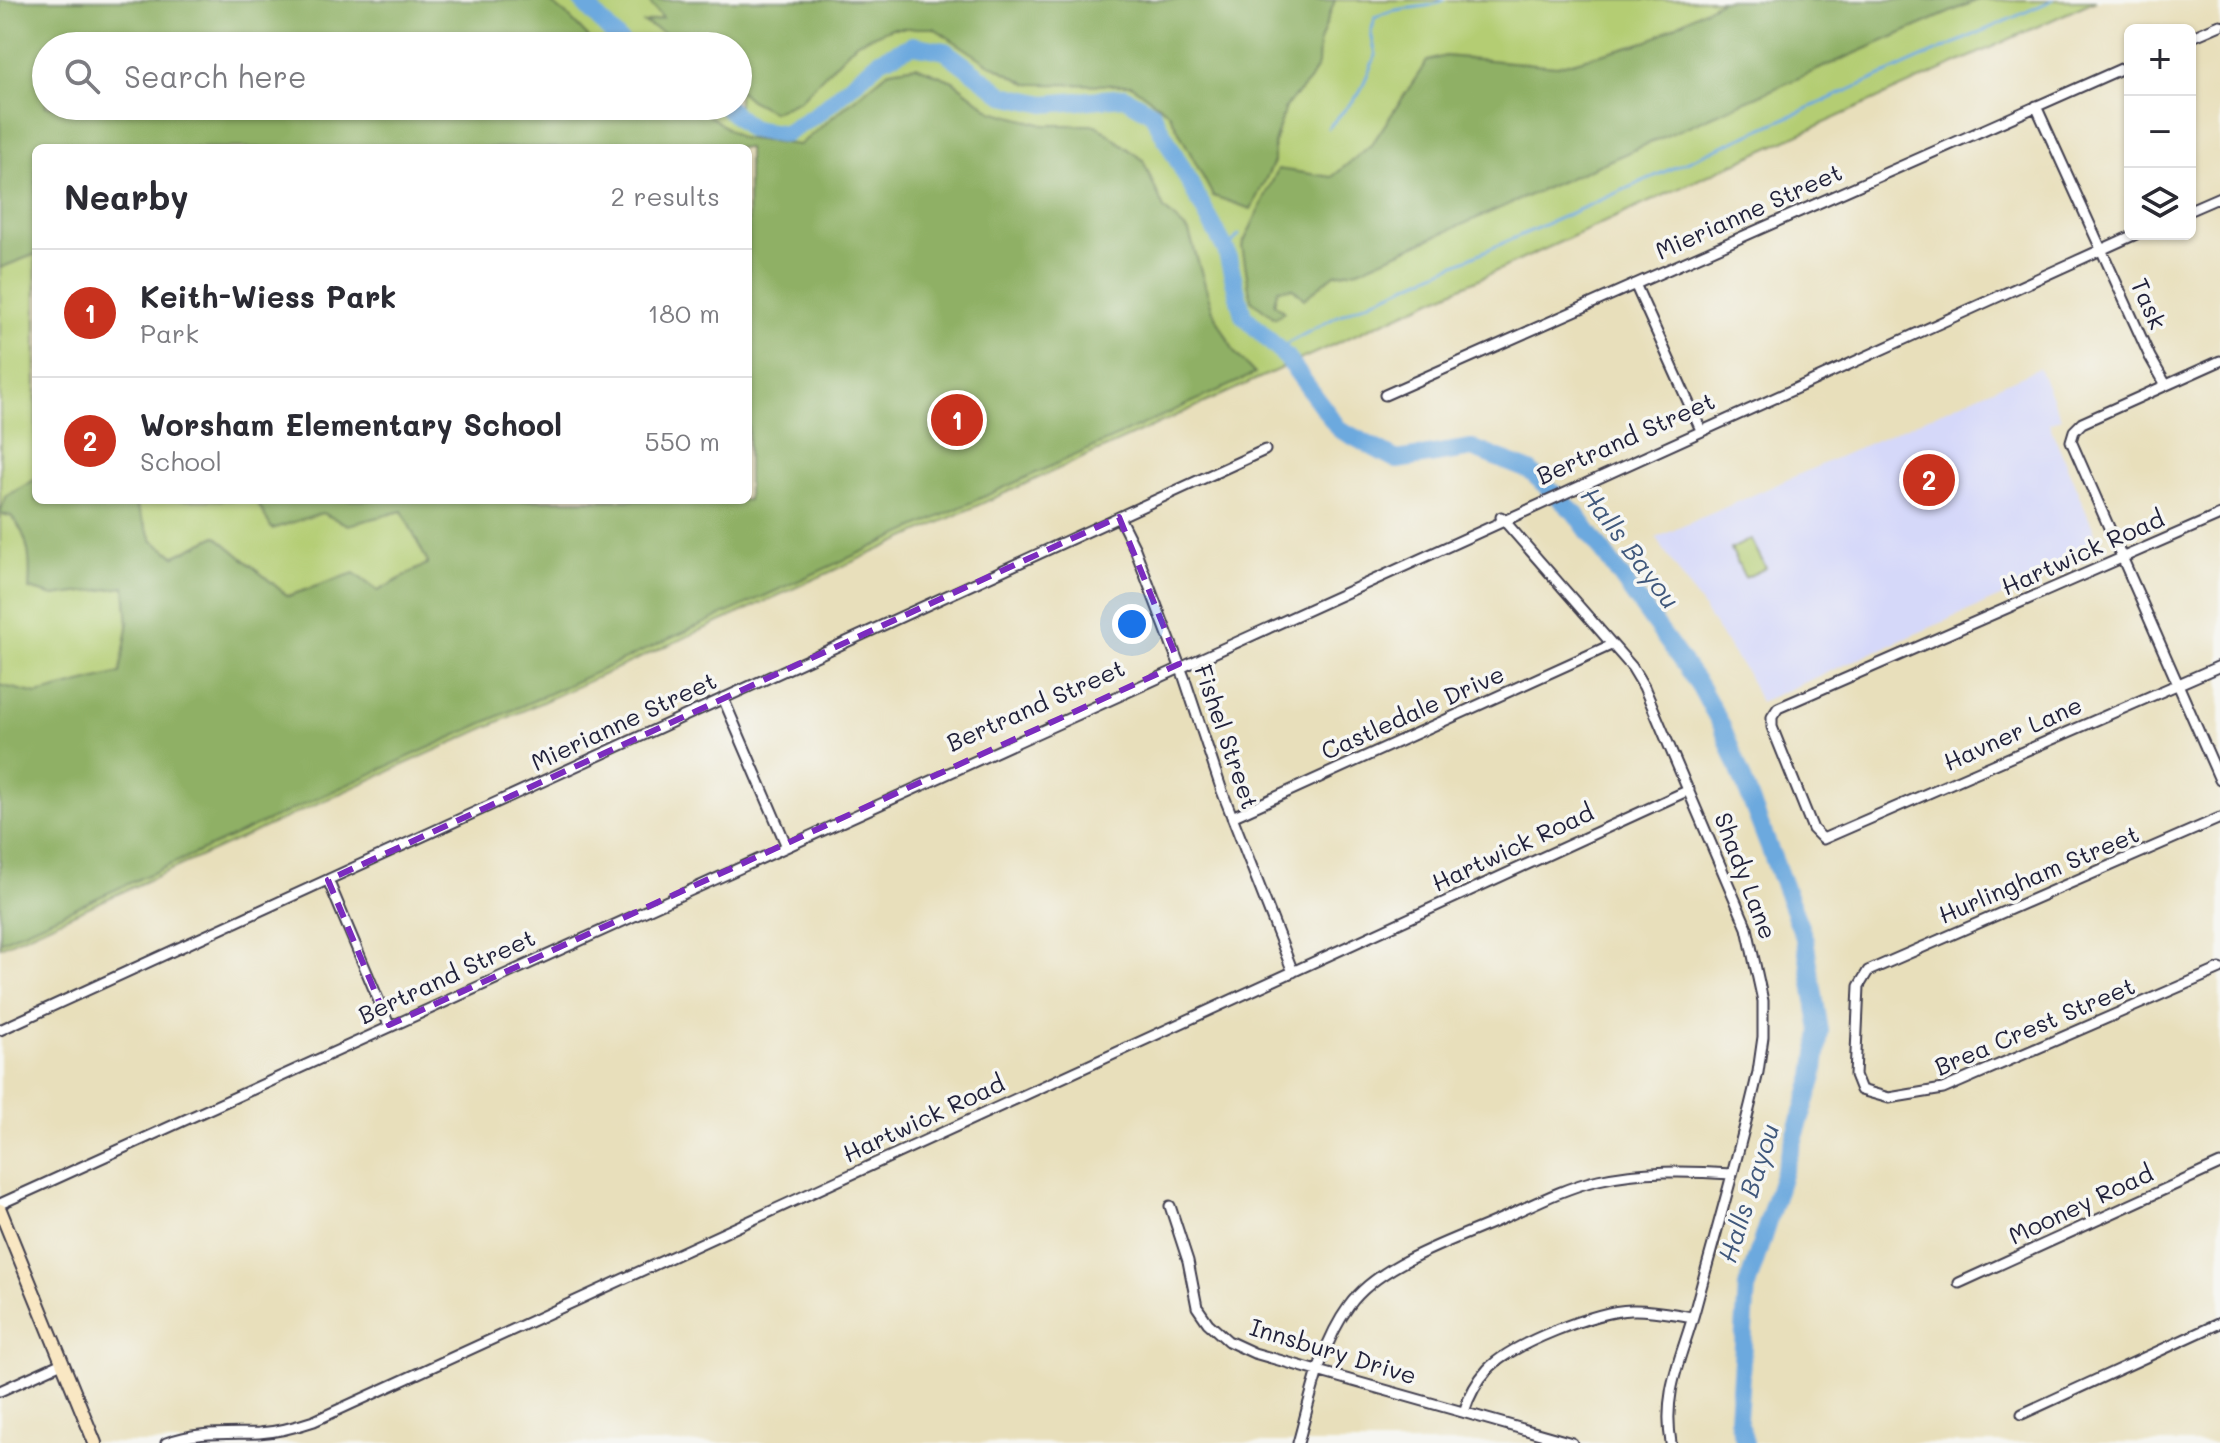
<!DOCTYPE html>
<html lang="en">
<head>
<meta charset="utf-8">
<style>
	body { margin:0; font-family:Mali,sans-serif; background:#f7f7f7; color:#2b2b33 }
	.controls { position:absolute; right:24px; top:24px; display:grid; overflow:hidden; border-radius:12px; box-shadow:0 2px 6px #0004 }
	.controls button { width:72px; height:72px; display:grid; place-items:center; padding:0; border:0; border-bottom:2px solid #e1e1e2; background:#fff; color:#2b2b33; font:40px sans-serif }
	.you { position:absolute; left:1132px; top:624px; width:28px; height:28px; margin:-20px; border:6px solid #fff; border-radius:50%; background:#1a73e8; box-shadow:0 0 0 12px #1a73e833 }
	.badge { display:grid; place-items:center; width:52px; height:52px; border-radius:50%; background:#c8321e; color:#fff; font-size:26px; font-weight:700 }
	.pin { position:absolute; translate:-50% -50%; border:4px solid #fff; box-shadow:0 2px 8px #0006 }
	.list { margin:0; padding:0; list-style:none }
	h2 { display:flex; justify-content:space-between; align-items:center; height:104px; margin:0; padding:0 32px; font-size:34px }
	h2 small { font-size:26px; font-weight:400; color:#7c7c81 }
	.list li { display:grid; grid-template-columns:52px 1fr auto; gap:24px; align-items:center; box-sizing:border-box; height:128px; padding:0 32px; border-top:2px solid #e1e1e2 }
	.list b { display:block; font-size:30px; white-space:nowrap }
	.list p { margin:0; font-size:26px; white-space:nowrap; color:#7c7c81 }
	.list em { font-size:26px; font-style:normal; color:#7c7c81 }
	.icon { flex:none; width:44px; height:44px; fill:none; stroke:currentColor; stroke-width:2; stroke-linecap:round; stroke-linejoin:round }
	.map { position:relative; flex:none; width:2220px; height:1443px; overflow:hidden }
	.search { position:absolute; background:#fff; box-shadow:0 2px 6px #0004; left:32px; top:32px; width:720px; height:88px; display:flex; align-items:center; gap:20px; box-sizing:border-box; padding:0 28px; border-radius:44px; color:#7c7c81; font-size:30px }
	.panel { position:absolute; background:#fff; box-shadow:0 2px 6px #0004; left:32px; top:144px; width:720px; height:360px; border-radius:12px }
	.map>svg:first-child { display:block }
	.built { fill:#d5d8f9 }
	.green { fill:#b4cd73; stroke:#6b7857; stroke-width:2; fill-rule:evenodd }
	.forest { fill:#8fb065; stroke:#586950; stroke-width:2 }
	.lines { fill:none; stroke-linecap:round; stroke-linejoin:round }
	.stream { stroke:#6ca9de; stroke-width:3 }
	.river { stroke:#6ca9de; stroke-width:18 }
	.street-casing { stroke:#403e4e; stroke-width:13 }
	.secondary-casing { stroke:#403e4e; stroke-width:16 }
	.street { stroke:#fff; stroke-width:9 }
	.secondary { stroke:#f9e7c3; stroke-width:12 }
	.marked { fill:none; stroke:#7b2cbf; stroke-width:6; stroke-dasharray:16 10; stroke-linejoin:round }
	.labels { text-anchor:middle; stroke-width:7; stroke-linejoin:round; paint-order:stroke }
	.street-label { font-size:24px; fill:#22223b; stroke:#f6f6f2 }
	.water-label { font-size:26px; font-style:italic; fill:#40587c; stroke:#f6f6f2 }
</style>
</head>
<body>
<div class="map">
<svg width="2220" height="1443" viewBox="0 0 2220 1443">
	<rect width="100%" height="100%" fill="#f6f6f2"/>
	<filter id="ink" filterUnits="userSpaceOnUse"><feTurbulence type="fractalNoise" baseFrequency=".0125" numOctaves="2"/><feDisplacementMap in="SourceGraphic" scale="16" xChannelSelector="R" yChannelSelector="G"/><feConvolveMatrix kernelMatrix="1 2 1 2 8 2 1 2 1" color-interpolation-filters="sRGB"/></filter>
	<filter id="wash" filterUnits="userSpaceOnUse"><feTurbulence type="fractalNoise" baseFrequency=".006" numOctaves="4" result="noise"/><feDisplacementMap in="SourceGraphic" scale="32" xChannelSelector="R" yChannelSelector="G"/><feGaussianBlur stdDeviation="1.8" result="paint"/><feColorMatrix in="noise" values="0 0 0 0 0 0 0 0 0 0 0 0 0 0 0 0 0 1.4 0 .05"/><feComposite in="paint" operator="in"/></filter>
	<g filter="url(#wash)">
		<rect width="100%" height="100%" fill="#e8dfbb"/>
		<path class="built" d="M2039 368 2061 418 2049 423 2103 552 1760 702 1747 674 1656 538Z"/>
		<path class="green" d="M0 0H2096L0 947ZM46 46H738V106H46ZM36 148H748V500H36Z
			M1751 539 1766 568 1745 578 1731 549Z"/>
		<path class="forest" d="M0 0H547L568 16 597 46H46V106H696L740 138 799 145 890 70 916 66 953 81 992 111 1044 125H1096L1143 160 1164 209 1189 232 1213 311 1235 353 1255 374 0 942V685L37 694 120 673 128 627 125 587 54 596 29 589C31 563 30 536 11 516L0 514 5 497 36 479V500H133L153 541 175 556 216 536 288 596 354 573 378 591 428 563 402 511 348 525 322 513 272 529 256 500H748V148H36V254L0 268Z
			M647 0H1335L1319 44 1318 65 1309 81 1285 107 1274 144V162L1251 209 1213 196 1169 113 1131 85 1028 84 984 61 934 28H892L857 42 800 100 773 112 750 100 738 89V46H691L644 23 663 18Z
			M1722 0H1978L1358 270 1335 274 1304 299 1293 288 1278 289 1274 303 1284 312 1275 318 1251 300 1242 246 1278 169 1332 177 1372 144 1427 61 1445 56 1557 66 1648 41Z"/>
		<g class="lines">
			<path class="stream" d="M1328 128 1359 94 1376 55 1371 33 1375 18C1400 3 1423 12 1444 0
				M1226 250 1239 235
				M1277 349 1338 316 2053 0"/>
			<path class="river" d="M581 0 624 46
				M725 106 751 129 785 134 820 112 880 60 913 45 945 51 1004 95 1045 104 1124 97 1152 113 1226 250 1243 315 1286 357 1339 429 1397 460 1472 448 1530 471 1575 513 1699 685 1722 726 1805 940 1820 1031 1814 1077 1747 1287 1738 1418 1745 1443"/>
		</g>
	</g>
	<g filter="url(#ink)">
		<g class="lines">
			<g class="street-casing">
				<path id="street" d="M2190 38 2220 25
					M2036 106 2150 357 2166 385
					M2190 210 2220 197
					M1635 284 1700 428
					M2220 361 2082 423 2074 431 2071 441 2220 780
					M1385 395 2130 65
					M2220 515 1778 708 1772 717V727L1813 829 1823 839 2220 666
					M1119 517 1135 549 1184 677 1222 791 1293 972
					M1501 517 1632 667 1644 687 1747 928 1763 1001V1037L1758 1072C1740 1151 1717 1228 1696 1306 1683 1356 1662 1389 1671 1443
					M723 698 785 842
					M1232 817 1611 645
					M2220 818 1868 971 1859 986 1855 1075 1861 1090 1889 1098 1943 1089 2220 969
					M328 880 389 1025
					M0 1030 1265 450
					M0 1204C710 877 1421 552 2136 234
					M1170 1206 1188 1261 1197 1307 1208 1323 1228 1341 1254 1353 1572 1443
					M1959 1283 2220 1164
					M0 1391 62 1363
					M1464 1412C1469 1396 1477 1381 1488 1369 1512 1344 1596 1311 1631 1310 1652 1309 1673 1314 1693 1317
					M2022 1414 2220 1323
					M166 1443C197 1431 226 1434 259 1433 278 1432 296 1427 314 1421L1689 790
					M1298 1443C1311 1397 1320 1346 1349 1306 1379 1263 1455 1240 1501 1219 1532 1205 1564 1188 1598 1180 1641 1170 1688 1171 1732 1174"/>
			</g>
			<g class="secondary-casing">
				<path id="secondary" d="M0 1210 95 1443"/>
			</g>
			<use href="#street" class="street"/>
			<use href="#secondary" class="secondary"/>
		</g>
	</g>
	<path class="marked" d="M1119 517 1179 664 389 1025 328 880Z"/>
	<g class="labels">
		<g class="street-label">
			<text transform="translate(1749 212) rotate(-24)" y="8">Mierianne Street</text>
			<text transform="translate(2148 304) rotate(66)" y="8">Task</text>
			<text transform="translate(1626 439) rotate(-24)" y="8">Bertrand Street</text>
			<text transform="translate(2083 553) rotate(-24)" y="8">Hartwick Road</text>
			<text transform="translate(1036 706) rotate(-24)" y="8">Bertrand Street</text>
			<text transform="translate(1413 713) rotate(-24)" y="8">Castledale Drive</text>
			<text transform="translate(624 722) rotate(-25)" y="8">Mierianne Street</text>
			<text transform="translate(2013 734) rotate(-24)" y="8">Havner Lane</text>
			<text transform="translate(1226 737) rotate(71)" y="8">Fishel Street</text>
			<text transform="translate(1513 848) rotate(-25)" y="8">Hartwick Road</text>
			<text transform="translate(2039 875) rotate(-23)" y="8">Hurlingham Street</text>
			<text transform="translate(1745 876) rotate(69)" y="8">Shady Lane</text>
			<text transform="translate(447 977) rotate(-25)" y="8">Bertrand Street</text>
			<text transform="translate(2035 1027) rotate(-23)" y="8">Brea Crest Street</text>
			<text transform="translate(924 1119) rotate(-25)" y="8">Hartwick Road</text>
			<text transform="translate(2081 1205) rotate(-25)" y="8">Mooney Road</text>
			<text transform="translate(1333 1352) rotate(17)" y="8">Innsbury Drive</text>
		</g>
		<g class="water-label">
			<text transform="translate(1630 548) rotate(53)" y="9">Halls Bayou</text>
			<text transform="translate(1749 1193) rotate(-72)" y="9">Halls Bayou</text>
		</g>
	</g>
</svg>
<div class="controls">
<button>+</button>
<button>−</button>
<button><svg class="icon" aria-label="layers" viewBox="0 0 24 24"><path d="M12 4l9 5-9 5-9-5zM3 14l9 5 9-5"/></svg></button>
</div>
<div class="you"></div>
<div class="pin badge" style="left:957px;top:420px">1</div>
<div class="pin badge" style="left:1929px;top:480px">2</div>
<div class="search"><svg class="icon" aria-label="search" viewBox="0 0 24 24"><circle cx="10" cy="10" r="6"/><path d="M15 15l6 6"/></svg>Search here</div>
<section class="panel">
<h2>Nearby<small>2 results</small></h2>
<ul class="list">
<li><span class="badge">1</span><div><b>Keith-Wiess Park</b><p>Park</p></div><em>180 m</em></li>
<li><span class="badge">2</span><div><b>Worsham Elementary School</b><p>School</p></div><em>550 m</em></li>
</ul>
</section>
</div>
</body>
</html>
